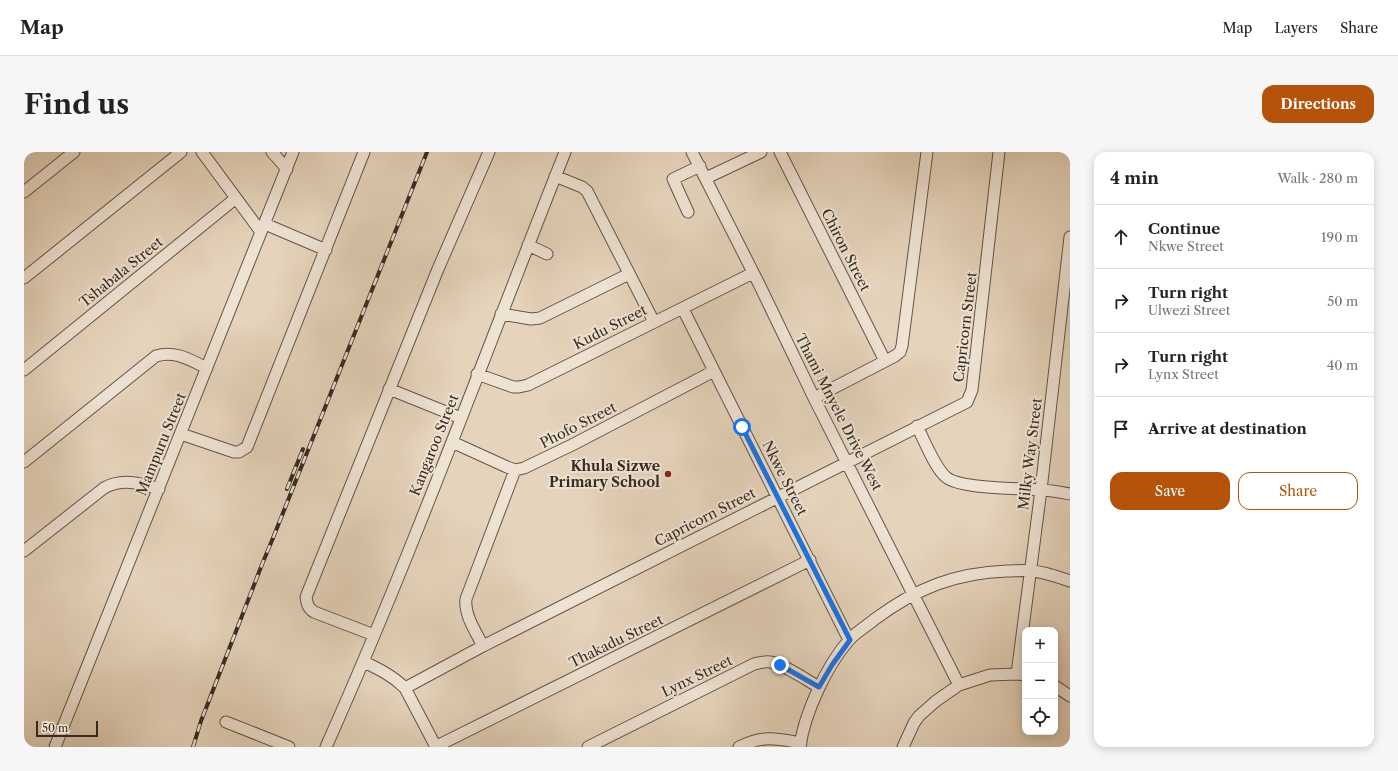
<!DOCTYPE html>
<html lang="en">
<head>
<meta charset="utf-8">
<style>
	body { margin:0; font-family:"Libre Caslon Text",serif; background:#f6f6f6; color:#222 }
	.controls { position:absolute; right:12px; bottom:12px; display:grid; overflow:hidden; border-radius:8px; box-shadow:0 2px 10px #0003 }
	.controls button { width:36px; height:36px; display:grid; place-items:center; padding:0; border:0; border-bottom:1px solid #e0e0e0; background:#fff; color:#222; font:20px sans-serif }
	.scale { position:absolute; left:12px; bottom:10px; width:62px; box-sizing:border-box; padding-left:4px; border:2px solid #362b22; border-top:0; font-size:11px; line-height:14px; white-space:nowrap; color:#362b22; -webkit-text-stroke:3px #eee2d3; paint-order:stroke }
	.stop { position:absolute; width:12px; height:12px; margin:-9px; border:3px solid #1a73e8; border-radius:50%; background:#fff }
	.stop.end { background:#1a73e8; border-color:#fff; box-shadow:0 1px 4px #0008 }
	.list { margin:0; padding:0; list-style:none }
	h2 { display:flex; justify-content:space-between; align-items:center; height:52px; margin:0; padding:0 16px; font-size:17px }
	h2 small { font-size:13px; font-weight:400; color:#767676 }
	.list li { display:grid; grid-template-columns:26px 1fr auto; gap:12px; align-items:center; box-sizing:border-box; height:64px; padding:0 16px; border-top:1px solid #e0e0e0 }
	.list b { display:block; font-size:15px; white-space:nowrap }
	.list p { margin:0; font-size:13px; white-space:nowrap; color:#767676 }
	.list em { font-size:13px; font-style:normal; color:#767676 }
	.actions { display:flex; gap:8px; padding:12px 16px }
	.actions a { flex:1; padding:9px 0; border:1px solid #b45309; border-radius:12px; text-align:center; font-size:14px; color:#b45309 }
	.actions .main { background:#b45309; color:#fff }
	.icon { flex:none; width:22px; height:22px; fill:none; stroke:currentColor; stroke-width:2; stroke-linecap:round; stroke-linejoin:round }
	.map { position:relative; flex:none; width:1046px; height:595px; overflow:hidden; border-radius:12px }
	header { display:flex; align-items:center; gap:24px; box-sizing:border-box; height:56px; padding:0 20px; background:#fff; border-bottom:1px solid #e0e0e0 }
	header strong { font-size:19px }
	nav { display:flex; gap:22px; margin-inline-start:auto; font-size:14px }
	.intro { display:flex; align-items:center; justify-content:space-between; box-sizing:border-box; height:96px; padding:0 24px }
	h1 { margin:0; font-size:28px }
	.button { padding:10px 18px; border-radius:12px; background:#b45309; color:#fff; font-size:14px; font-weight:700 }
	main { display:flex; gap:24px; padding:0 24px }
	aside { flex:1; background:#fff; border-radius:12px; box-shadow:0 2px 10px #0003 }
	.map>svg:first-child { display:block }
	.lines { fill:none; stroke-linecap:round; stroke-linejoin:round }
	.minor-casing { stroke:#625548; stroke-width:13 }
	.minor { stroke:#eee2d3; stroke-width:11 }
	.rail-casing { stroke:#362b22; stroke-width:4 }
	.rail { stroke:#eee2d3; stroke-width:2.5; stroke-dasharray:8; stroke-linecap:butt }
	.route { stroke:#1a73e8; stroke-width:5 }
	.poi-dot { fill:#8f2418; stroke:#eee2d3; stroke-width:1.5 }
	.labels { text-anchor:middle; stroke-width:4; stroke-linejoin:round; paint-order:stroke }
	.street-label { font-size:14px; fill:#362b22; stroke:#eee2d3 }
	.poi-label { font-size:14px; font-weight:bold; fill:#362b22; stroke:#eee2d3; text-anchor:end }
</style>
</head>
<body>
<header>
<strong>Map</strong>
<nav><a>Map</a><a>Layers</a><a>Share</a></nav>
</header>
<div class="intro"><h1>Find us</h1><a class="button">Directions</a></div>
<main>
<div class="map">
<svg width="1046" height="595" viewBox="0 0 1046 595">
	<rect width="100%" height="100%" fill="#e5d3bb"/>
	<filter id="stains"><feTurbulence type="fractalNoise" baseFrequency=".005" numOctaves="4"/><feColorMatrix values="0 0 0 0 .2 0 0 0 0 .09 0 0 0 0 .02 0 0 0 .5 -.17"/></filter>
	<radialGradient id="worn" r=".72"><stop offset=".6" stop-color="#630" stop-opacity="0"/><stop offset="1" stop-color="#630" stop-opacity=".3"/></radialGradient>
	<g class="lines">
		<g class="minor-casing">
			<path id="minor" d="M178 0 237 80
				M248 0 263 17
				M668 0 735 132 790 246 935 533
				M756 0 861 209
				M531 24 558 35 563 39 630 170
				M682 26 737 0
				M0 40 50 0
				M664 60 649 27 676 14
				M241 72 302 98
				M504 93 523 102
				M0 126 157 0
				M659 157 825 488
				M477 162 507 167 516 166 605 122
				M0 218 212 46
				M453 222 489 235H495L504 233 729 121
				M365 237 437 266
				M790 246 871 204 876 200 878 194 903 0
				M893 274C900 288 911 316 922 325 935 337 996 336 1016 338 1026 338 1036 340 1046 342
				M157 282 210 300H215L223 295 340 0
				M428 290 483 315 491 318 500 316 548 293 690 219
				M0 310 132 204C151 198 166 208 183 216
				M0 399 80 336C98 326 116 331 135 337
				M350 483 290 460C284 456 283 452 282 445L414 117 465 0
				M459 494C452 480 440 463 442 447L491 318
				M340 510C355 517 369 524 381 536L412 595
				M993 522 1017 338 1046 85
				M1031 534 1046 544
				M381 536 459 494 943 250 948 238 975 0
				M202 570 265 595
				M31 595 269 0
				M302 595C389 400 462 199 541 0
				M411 595 786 408
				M564 595 730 512C736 511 740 509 746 510 760 512 782 528 795 535
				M715 595C740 583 751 586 777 591
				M776 595C780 562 803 513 825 488 832 480 843 474 851 467 893 436 931 421 983 419 991 419 1000 418 1008 419 1021 420 1034 425 1046 429
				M879 595 890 571 895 564 912 549 935 533 966 523 993 522 1001 523"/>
		</g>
		<use href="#minor" class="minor"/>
		<g class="rail-casing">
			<path id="rail" d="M263 337 279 297
				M169 595 177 569 239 410 249 386 403 0"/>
		</g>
		<use href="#rail" class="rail"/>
	</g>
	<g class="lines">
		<path class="route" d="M718 275 826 488 808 513 795 535 756 513"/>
	</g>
	<circle class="poi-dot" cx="644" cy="322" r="4"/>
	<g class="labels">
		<g class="street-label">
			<text transform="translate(822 98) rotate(63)" y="5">Chiron Street</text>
			<text transform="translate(97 120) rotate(-39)" y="5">Tshabala Street</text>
			<text transform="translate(586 175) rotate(-27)" y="5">Kudu Street</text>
			<text transform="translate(941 175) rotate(-83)" y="5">Capricorn Street</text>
			<text transform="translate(815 260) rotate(63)" y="5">Thami Mnyele Drive West</text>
			<text transform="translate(554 273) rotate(-27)" y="5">Phofo Street</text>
			<text transform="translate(137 292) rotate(-68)" y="5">Mampuru Street</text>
			<text transform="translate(410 293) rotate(-68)" y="5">Kangaroo Street</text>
			<text transform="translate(1006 302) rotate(-83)" y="5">Milky Way Street</text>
			<text transform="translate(761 326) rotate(63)" y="5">Nkwe Street</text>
			<text transform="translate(681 365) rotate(-27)" y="5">Capricorn Street</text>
			<text transform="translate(592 489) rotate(-26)" y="5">Thakadu Street</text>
			<text transform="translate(673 524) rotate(-26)" y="5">Lynx Street</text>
		</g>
		<g class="poi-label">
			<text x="636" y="319">Khula Sizwe<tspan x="636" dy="16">Primary School</tspan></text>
		</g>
	</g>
	<rect width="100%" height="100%" filter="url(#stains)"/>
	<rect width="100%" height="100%" fill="url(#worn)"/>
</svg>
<div class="controls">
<button>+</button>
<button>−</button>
<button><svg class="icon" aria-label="locate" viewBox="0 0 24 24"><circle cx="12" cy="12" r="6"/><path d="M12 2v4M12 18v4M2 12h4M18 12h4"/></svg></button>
</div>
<div class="scale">50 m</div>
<div class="stop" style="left:718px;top:275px"></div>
<div class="stop end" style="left:756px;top:513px"></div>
</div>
<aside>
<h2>4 min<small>Walk · 280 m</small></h2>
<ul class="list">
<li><svg class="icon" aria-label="ahead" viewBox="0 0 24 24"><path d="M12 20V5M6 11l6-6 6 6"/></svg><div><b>Continue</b><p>Nkwe Street</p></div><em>190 m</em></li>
<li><svg class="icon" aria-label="right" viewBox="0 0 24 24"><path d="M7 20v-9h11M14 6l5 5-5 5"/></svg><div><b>Turn right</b><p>Ulwezi Street</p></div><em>50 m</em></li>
<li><svg class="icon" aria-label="right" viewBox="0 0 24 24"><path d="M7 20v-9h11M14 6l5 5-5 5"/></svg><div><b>Turn right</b><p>Lynx Street</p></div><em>40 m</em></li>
<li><svg class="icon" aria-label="arrive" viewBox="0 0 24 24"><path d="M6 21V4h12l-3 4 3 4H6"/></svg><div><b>Arrive at destination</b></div></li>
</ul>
<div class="actions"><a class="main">Save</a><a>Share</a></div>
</aside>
</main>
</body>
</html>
